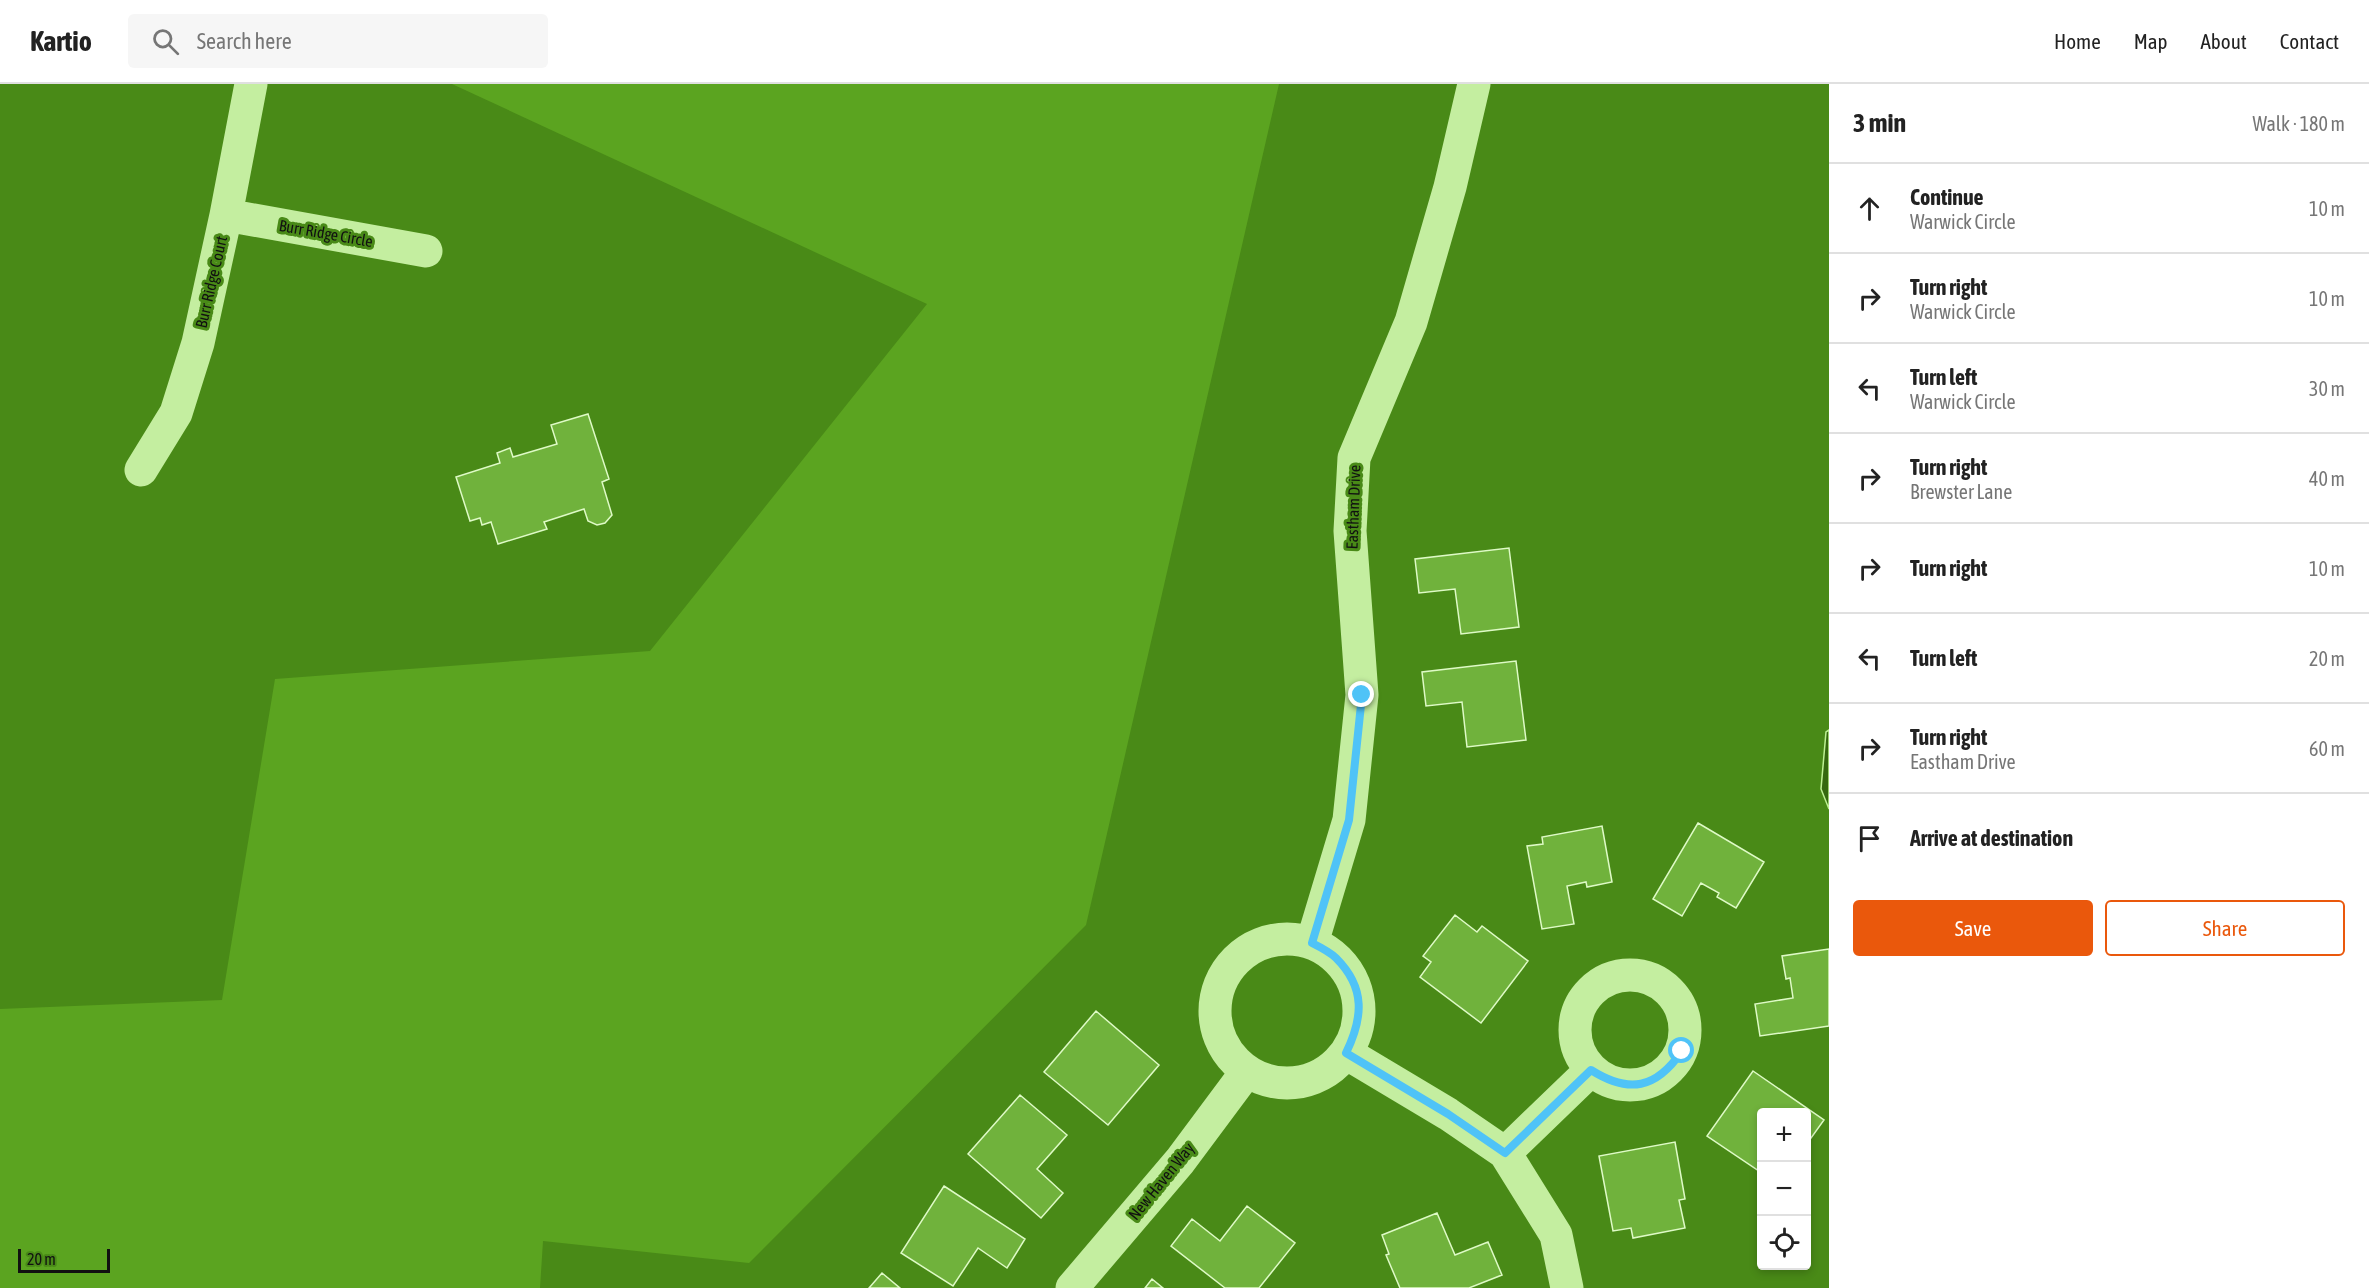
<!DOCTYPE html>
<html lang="en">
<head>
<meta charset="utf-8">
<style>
	body { margin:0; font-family:"Asap Condensed",sans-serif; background:#f6f6f6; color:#222 }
	.controls { position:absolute; right:18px; bottom:18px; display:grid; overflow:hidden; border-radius:6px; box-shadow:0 3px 9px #0003 }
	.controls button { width:54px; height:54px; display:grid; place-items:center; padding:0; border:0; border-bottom:2px solid #e0e0e0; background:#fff; color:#222; font:30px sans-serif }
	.scale { position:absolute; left:18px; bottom:15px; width:92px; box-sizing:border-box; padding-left:6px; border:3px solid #111; border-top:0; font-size:16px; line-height:21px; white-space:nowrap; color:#111; -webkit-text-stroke:4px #498a17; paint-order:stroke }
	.stop { position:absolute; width:18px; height:18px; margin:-14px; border:4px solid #4fc3f7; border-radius:50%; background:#fff }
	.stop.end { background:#4fc3f7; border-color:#fff; box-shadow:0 2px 6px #0008 }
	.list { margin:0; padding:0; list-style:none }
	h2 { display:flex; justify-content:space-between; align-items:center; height:78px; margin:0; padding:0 24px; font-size:26px }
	h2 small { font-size:20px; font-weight:400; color:#767676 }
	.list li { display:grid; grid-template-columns:39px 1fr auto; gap:18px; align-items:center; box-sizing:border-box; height:90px; padding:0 24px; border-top:2px solid #e0e0e0 }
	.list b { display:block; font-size:22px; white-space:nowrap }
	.list p { margin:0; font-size:20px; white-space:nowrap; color:#767676 }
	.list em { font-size:20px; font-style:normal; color:#767676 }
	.actions { display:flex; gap:12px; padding:18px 24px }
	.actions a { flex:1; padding:14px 0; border:2px solid #ea580c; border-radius:6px; text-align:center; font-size:21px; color:#ea580c }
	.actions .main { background:#ea580c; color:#fff }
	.icon { flex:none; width:33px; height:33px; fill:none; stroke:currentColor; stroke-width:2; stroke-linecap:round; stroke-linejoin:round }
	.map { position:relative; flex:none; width:1829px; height:1204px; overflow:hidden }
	header { display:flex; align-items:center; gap:36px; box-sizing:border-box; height:84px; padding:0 30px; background:#fff; border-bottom:2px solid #e0e0e0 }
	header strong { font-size:28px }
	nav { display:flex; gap:33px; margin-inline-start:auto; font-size:21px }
	.search { width:420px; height:54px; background:#f6f6f6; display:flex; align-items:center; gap:15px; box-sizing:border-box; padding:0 21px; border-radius:6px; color:#767676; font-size:22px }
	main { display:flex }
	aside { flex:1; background:#fff }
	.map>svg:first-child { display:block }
	.green { fill:#5ba420 }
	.water { fill:#35680f; stroke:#bef193; stroke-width:1.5 }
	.building { fill:#70b23c; stroke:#defac6; stroke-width:1.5 }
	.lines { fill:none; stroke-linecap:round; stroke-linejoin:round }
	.street { stroke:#c4eea0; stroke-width:33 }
	.route { stroke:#4fc3f7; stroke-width:8 }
	.labels { text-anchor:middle; stroke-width:6; stroke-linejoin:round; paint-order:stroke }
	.street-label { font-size:16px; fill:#111; stroke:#498a17 }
</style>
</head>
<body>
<header>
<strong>Kartio</strong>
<div class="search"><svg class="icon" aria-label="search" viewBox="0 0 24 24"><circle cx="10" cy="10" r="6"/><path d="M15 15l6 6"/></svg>Search here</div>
<nav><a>Home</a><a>Map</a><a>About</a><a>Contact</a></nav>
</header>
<main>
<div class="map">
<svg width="1829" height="1204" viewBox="0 0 1829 1204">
	<rect width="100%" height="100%" fill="#498a17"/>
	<path class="green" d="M452 0H1279L1086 841 749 1179 543 1157 540 1204H0V925L222 916 275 595 650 567 927 220Z"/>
	<path class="water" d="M1829 646V725L1821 705 1826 648Z"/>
	<path class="building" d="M588 330 609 395 602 398 612 431 605 439 597 441 588 437 584 425 544 438 547 445 498 460 491 438 482 441 480 434 470 437 456 393 500 379 497 369 510 364 513 373 557 360 551 341Z
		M1509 464 1519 543 1461 550 1455 505 1419 509 1415 475Z
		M1516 577 1526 656 1467 663 1462 618 1426 622 1422 588Z
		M1698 739 1764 778 1736 824 1717 813 1719 809 1701 799 1682 832 1653 815Z
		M1602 742 1612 798 1587 803 1586 798 1567 802 1574 840 1542 845 1527 762 1543 760 1542 753Z
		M1455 831 1477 848 1482 842 1528 877 1481 939 1420 893 1431 878 1423 872Z
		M1829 865V942L1760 952 1755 920 1793 914 1790 894 1786 895 1782 872Z
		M1096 927 1159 981 1108 1041 1044 988Z
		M1753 987 1824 1036 1806 1061V1028H1762V1089L1707 1052Z
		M1020 1011 1067 1051 1037 1085 1063 1109 1041 1134 968 1070Z
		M1675 1058 1685 1115 1679 1116 1685 1144 1633 1154 1631 1144 1613 1147 1599 1072Z
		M944 1102 1025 1155 1007 1184 978 1164 953 1202 901 1169Z
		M1247 1122 1295 1159 1259 1204H1225L1171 1162 1192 1135 1220 1157Z
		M1437 1129 1455 1171 1488 1158 1502 1191 1469 1204H1400L1386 1171 1389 1170 1382 1151Z
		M882 1189 900 1204H869Z
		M1152 1195 1163 1204H1145Z"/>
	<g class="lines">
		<path class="street" d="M226 131 426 167
			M141 386 176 329 198 259 226 131 251 0
			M1215 927a72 72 0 1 1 144 0a72 72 0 1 1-144 0Z
			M1312 859 1349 736 1362 611 1350 447 1354 374 1411 238 1450 103 1474 0
			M1575 946a55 55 0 1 1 110 0a55 55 0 1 1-110 0Z
			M1346 969 1448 1030 1505 1069 1556 1151 1567 1204
			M1505 1069 1591 986
			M1072 1204 1180 1077 1247 987"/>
	</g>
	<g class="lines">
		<path class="route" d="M1362 611 1349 736 1312 859C1320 863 1330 868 1336 874 1366 904 1363 934 1346 969L1448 1030 1505 1069 1591 986C1629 1010 1656 1005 1682 967"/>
	</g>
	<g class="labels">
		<g class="street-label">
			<text transform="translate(326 149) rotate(10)" y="6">Burr Ridge Circle</text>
			<text transform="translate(211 198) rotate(-77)" y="6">Burr Ridge Court</text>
			<text transform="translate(1353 423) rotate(-88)" y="6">Eastham Drive</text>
			<text transform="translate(1161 1097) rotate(-51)" y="6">New Haven Way</text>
		</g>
	</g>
</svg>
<div class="controls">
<button>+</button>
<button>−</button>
<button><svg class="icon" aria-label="locate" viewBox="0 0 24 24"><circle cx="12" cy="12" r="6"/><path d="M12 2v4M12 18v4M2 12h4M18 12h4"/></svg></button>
</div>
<div class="scale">20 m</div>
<div class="stop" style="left:1682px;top:967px"></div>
<div class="stop end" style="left:1362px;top:611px"></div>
</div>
<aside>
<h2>3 min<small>Walk · 180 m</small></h2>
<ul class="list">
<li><svg class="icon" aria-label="ahead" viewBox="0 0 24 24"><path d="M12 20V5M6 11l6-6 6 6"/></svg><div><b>Continue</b><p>Warwick Circle</p></div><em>10 m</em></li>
<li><svg class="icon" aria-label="right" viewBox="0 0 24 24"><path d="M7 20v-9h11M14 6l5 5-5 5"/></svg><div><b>Turn right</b><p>Warwick Circle</p></div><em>10 m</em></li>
<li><svg class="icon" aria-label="left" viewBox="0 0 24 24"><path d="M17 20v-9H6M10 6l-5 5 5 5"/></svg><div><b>Turn left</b><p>Warwick Circle</p></div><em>30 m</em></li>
<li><svg class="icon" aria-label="right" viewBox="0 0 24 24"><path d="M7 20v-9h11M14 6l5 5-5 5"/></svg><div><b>Turn right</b><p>Brewster Lane</p></div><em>40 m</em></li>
<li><svg class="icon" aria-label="right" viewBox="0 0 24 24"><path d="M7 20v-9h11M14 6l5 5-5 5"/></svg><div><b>Turn right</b></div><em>10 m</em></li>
<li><svg class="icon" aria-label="left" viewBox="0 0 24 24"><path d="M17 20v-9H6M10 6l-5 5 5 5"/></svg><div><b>Turn left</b></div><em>20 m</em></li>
<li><svg class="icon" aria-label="right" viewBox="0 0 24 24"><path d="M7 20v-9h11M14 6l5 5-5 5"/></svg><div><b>Turn right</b><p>Eastham Drive</p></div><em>60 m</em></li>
<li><svg class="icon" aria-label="arrive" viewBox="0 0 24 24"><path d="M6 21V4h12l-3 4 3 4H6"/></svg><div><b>Arrive at destination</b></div></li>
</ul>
<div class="actions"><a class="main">Save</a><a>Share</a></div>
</aside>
</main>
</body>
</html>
